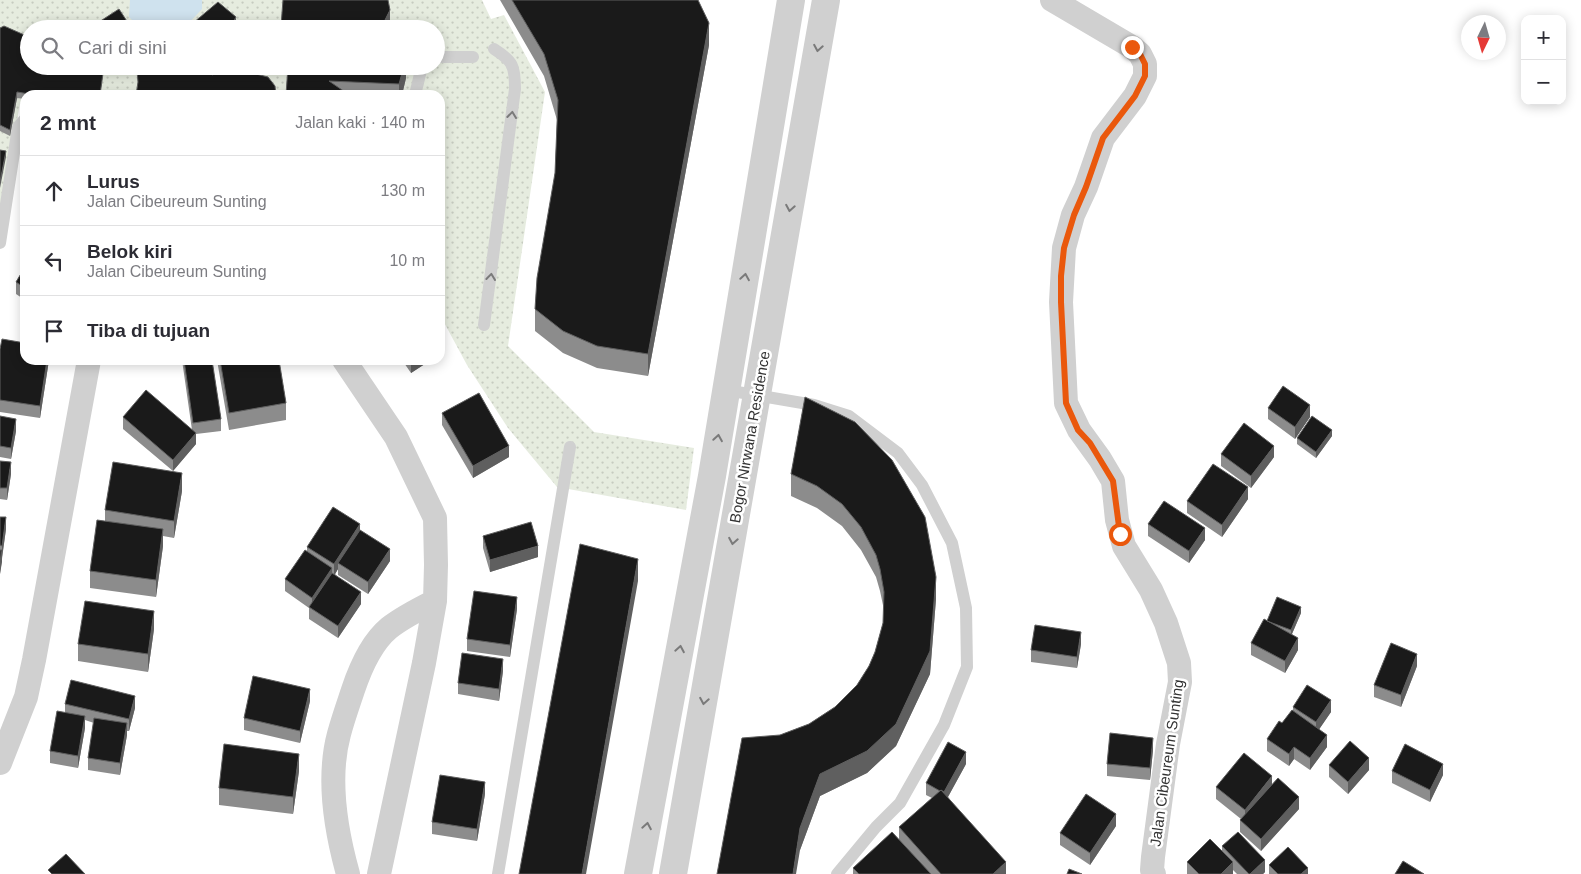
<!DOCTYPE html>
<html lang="id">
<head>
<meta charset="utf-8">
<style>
	body { margin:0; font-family:Helvetica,sans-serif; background:#f7f7f7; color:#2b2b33 }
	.controls { position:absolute; right:15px; top:15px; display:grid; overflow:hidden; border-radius:10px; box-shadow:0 2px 12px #0003 }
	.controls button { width:45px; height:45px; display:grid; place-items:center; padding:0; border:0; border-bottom:1px solid #e1e1e2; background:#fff; color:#2b2b33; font:25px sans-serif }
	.compass { position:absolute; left:1461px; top:15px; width:45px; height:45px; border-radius:50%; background:#fff; box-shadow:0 2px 12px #0003; rotate:185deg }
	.stop { position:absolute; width:15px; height:15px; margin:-11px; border:4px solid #ea580c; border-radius:50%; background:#fff }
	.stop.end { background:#ea580c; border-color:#fff; box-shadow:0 1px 5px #0008 }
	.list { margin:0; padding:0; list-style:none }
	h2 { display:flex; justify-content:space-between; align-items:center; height:65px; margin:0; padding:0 20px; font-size:21px }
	h2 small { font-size:16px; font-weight:400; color:#7c7c81 }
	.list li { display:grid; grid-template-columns:32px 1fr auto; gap:15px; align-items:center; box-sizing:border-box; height:70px; padding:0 20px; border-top:1px solid #e1e1e2 }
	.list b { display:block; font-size:19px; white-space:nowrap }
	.list p { margin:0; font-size:16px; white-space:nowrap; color:#7c7c81 }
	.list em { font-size:16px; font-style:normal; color:#7c7c81 }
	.icon { flex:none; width:28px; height:28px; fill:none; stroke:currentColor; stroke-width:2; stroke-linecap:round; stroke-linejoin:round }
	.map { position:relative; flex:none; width:1581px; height:874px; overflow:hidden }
	.search { position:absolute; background:#fff; box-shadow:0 2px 12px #0003; left:20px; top:20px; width:425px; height:55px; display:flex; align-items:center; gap:12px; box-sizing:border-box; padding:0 18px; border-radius:28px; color:#7c7c81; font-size:19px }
	.panel { position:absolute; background:#fff; box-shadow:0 2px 12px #0003; left:20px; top:90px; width:425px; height:275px; border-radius:15px }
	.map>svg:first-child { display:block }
	.park { fill:url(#park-dots); fill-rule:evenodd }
	.water { fill:#cfe2ee }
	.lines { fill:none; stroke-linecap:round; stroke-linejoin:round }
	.service { stroke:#d0d0d0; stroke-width:12 }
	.minor { stroke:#d0d0d0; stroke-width:24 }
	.tertiary { stroke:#d0d0d0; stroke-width:28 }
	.wall { fill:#8c8c8c }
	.shaded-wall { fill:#5f5f5f }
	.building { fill:#1a1a1a; stroke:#5f5f5f }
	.oneway { stroke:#7a7a7a }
	.route { stroke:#ea580c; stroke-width:6 }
	.labels { text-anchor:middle; stroke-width:5; stroke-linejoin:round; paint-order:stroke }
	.street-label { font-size:15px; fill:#333; stroke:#fff }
</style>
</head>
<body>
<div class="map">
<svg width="1581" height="874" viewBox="0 0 1581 874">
	<defs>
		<pattern id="park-dots" width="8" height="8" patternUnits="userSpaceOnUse" patternTransform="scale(1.25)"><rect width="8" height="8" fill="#e6ecdf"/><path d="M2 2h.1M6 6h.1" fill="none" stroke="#c6cbc0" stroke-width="1.8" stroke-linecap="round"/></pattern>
	</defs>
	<rect width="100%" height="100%" fill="#fff"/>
	<path class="park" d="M0 0H482L491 19 504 15 545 92 508 346 594 432 694 448 686 510 557 487 508 428 467 365 440 315V95H25V105L20 104 0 210ZM29 29H436V66H29Z"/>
	<path class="water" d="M130 0H202V9L183 29H141L129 17Z"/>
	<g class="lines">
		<path class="service" d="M436 57H473
			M415 95 422 66
			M0 243 18 127 25 119
			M484 325 515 89C515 66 513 61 494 49
			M726 390 814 405 849 416 898 453 922 485 952 543 966 608 967 667 944 725 900 803 876 827 837 874
			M498 874 570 447"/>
		<path class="minor" d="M1052 0 1132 47 1140 54 1145 64V76L1135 96 1103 138 1086 187 1073 215 1064 248 1061 302 1066 403 1079 430 1100 459 1113 481 1117 520 1124 546 1151 590 1166 623 1179 663 1180 682 1168 744 1153 857 1152 870 1154 874
			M344 360 396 437 435 518 436 565 435 601 424 663 379 874
			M0 763 26 697 34 660 89 360
			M348 874C336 831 327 778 339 734 343 719 348 705 353 690 360 669 371 643 389 628 403 617 419 609 435 601"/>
		<path class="tertiary" d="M638 874 712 476 791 0
			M673 874 826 0"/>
	</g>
	<path class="wall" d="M500 0H698L709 45 648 376 597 368 563 353 535 331V309L555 173 557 120 544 76Z
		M99 22 132 29H100L99 28Z
		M0 28 29 66H104L100 95H25V99L17 98 10 136 0 131Z
		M288 66H406V78L402 95H286Z
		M25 267V300L16 294V282Z
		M0 349 25 360H49L40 418 0 412Z
		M182 360H212L221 419V431L196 434V444L173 471 123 429V417L192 430Z
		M217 360H279L286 403V420L229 430Z
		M402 360H431L411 373Z
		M805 397 936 599 930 674 896 746 867 773 820 796 800 850 780 735 809 724 835 707 857 685 869 666 875 652 883 623 884 610 880 591 876 577 861 550 842 526 817 508 791 496V474Z
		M1268 408 1310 417 1295 439 1268 419Z
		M442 413 509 457 473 478 442 425Z
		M0 416 16 431 11 459 0 457Z
		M1332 436 1316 458 1297 444V438Z
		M1221 454 1274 457 1251 488 1221 466Z
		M0 461 11 474 7 500 0 499Z
		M182 491 174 538 163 536V546L156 597 90 588V571L105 521V510Z
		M1248 499 1222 537 1187 513V501Z
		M0 517 6 529 0 574Z
		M1148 524 1205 540 1189 563 1148 536Z
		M360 530 390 561 368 594 338 575V569L335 574 361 604 338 638 309 619V608L285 591V579L307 551V547Z
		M483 536 538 557 490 572 483 548Z
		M517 609 510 657 467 651V639Z
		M1301 613 1292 634 1298 650 1285 673 1251 655V643L1267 620Z
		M154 629 148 672 78 661V644Z
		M1081 644 1077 668 1031 662V650Z
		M1417 666 1401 707 1374 697V685Z
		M503 671 499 701 458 694V683Z
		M310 701 300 743 244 730V718Z
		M65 704 135 708 129 731H127V735L120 775 88 770V758L94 723 85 720V728L78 768 50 763V751L65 713Z
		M1293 707 1331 712 1319 729 1327 747 1310 770 1294 759 1289 766 1267 751V739L1282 723 1293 710Z
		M1153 750 1150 780 1107 776V764Z
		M966 764 948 797 1006 874H853V868L899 839V827L932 798 926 795V783Z
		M1329 765 1369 770 1348 794 1329 777Z
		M299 771 293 814 219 805V788Z
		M1392 771 1443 775 1430 802 1392 783Z
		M1216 787 1299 809 1261 851 1240 832V820L1241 819 1216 799Z
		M485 794 477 841 432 834V822Z
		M1116 826 1090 865 1060 845V833Z
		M1222 846 1265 872 1263 874H1237L1233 870V874H1187V862L1222 851Z
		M1269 865 1308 874H1269Z"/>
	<path class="shaded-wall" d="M390 10V29L384 22Z
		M236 17V29H229Z
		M709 23V45L648 376V354Z
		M404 66H406V78L402 95H399V84Z
		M17 92V98L10 136V130Z
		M6 151V157L0 188V182Z
		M47 360H49L40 418V406Z
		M413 360H431L411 373V361Z
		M1310 405V417L1295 439V427Z
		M16 419V431L11 459V448Z
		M1332 430V436L1316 458V452Z
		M196 433V444L173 471V460Z
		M509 446V457L473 478V466Z
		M1274 446V457L1251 488V476Z
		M11 462V474L7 500V488Z
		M182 473V491L174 538V521Z
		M1248 487V499L1222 537V525Z
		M6 517V529L2 557V546Z
		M360 524V536L338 563V569L334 576V564Z
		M1205 528V540L1189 563V551Z
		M163 529V546L156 597V580Z
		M538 546V557L490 572V560Z
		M390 549V561L368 594V582Z
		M2 550V562L0 574V562Z
		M638 559V581L586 874H582Z
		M332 568V580L312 610V598Z
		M936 577V599L930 674 896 746 867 773 820 796 800 850 796 874H793L800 828 820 774Z
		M361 592V604L338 638V626Z
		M517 597V609L510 657V645Z
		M1301 607V613L1291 636V630Z
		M154 611V629L148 672V654Z
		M1081 632V644L1077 668V657Z
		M1298 638V650L1285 673V661Z
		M1417 654V666L1401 707V695Z
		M503 659V671L499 701V689Z
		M310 689V701L300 743V731Z
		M135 696V708L129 731V719Z
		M1331 700V712L1316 734V722Z
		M85 716V728L78 768V756Z
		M127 723V735L120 775V763Z
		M1327 735V747L1310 770V758Z
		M1153 738V750L1150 780V768Z
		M1294 747V759L1289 766V754Z
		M966 752V764L944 804V792Z
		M299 754V771L293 814V797Z
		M1369 758V770L1348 794V782Z
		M1443 764V775L1430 802V790Z
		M1272 776V788L1245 822V810Z
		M485 782V794L477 841V829Z
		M1299 797V809L1261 851V839Z
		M1116 814V826L1090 865V853Z
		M1265 860V872L1263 874H1250Z
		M1006 862V874H993Z
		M1233 862V874H1221Z
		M1308 868V874H1301Z"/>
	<path class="building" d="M283 0H388L390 10 384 22 396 26V29H287L281 26Z
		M512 0H698L709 23 648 354 597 346 563 331 535 309 537 278 555 173 558 100 544 54Z
		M218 2 236 17 229 29H186Z
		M119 9 132 29H104L99 22Z
		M4 26 29 37V66H104L100 95H36L17 92 10 130 0 125V28Z
		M145 66H205L212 75 231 66H255L256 74 268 77 275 86 276 95H136L138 82 137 71Z
		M288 66H404L399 84 329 81 345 92 344 95H286Z
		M0 150 6 151 0 182Z
		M25 267V288L16 282Z
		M2 339 25 343V360H47L40 406 0 400V349Z
		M184 360H212L221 419 193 423Z
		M220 360H279L286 403 229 413Z
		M1283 386 1310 405 1295 427 1268 408Z
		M146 390 196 433 173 460 123 417Z
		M479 393 509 446 473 466 442 413Z
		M805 397 855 422 892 460 925 517 936 577 930 651 896 724 867 751 820 774 800 828 793 874H717L742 738 780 735 809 724 835 707 857 685 869 666 875 652 883 623 884 592 880 569 876 555 861 527 842 504 817 486 791 474Z
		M0 416 16 419 11 448 0 446Z
		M1312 416 1332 430 1316 452 1297 438Z
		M1244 423 1274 446 1251 476 1221 454Z
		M0 461 11 462 7 488H0Z
		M113 462 182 473 174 521 105 510Z
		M1213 464 1248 487 1222 525 1187 501Z
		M1164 501 1205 528 1189 551 1148 524Z
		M333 507 360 524 334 564 307 547Z
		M0 517H6L2 546 0 545Z
		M97 520 163 529 156 580 90 571Z
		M531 522 538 546 490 560 483 536Z
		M360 530 390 549 368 582 338 563Z
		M580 544 638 559 582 874H519Z
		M0 550H2L0 562Z
		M305 550 332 568 312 598 285 579Z
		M332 573 361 592 338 626 309 607Z
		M474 591 517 597 510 645 467 639Z
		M1277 597 1301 607 1291 630 1267 621Z
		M85 601 154 611 148 654 78 644Z
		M1264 619 1298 638 1285 661 1251 643Z
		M1035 625 1081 632 1077 657 1031 650Z
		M1391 643 1417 654 1401 695 1374 685Z
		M462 653 503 659 499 689 458 683Z
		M253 676 310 689 300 731 244 718Z
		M71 680 135 696 129 719 65 704Z
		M1307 685 1331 700 1316 722 1293 707Z
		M1292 710 1327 735 1310 758 1294 747 1289 754 1267 739 1279 721 1282 723Z
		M57 711 85 716 78 756 50 751Z
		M94 718 127 723 120 763 88 758Z
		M1110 733 1153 738 1150 768 1107 764Z
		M1350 741 1369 758 1348 782 1329 765Z
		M948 742 966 752 944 792 941 790 940 791 926 783Z
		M224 744 299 754 293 797 219 788Z
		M1405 744 1443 764 1430 790 1392 771Z
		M1244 753 1272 776 1245 810 1216 787Z
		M440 775 485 782 477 829 432 822Z
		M1278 778 1299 797 1261 839 1240 820Z
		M941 790 1006 862 993 874H941L899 827Z
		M1086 794 1116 814 1090 853 1060 833Z
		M892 832 931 874H859L853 868Z
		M1238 832 1265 860 1250 874H1249L1222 846Z
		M1210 839 1233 862 1221 874H1199L1187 862Z
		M1288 847 1308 868 1301 874H1278L1269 865Z
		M66 854 85 874H52L48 870Z
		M1403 861 1424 874H1395Z
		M1069 869 1082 874H1067Z"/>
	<defs><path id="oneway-chevron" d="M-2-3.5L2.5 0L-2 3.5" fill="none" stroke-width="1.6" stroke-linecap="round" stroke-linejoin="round" transform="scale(1.25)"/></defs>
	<g class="oneway">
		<use href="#oneway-chevron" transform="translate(818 48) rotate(100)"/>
		<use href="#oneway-chevron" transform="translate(512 115) rotate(-83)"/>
		<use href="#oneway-chevron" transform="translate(790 208) rotate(100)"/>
		<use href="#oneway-chevron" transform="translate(491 277) rotate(-83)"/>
		<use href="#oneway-chevron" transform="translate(745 277) rotate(-81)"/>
		<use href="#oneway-chevron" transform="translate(718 438) rotate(-81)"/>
		<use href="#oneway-chevron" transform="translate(733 541) rotate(100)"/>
		<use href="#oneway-chevron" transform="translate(680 649) rotate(-80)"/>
		<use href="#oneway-chevron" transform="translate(704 701) rotate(100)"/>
		<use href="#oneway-chevron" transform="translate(647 826) rotate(-80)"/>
	</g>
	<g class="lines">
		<path class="route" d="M1120 534 1113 481 1090 443 1078 430 1066 403 1061 302V276L1064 248 1074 215 1086 187 1103 138 1135 96 1145 76V64L1140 54 1132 47"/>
	</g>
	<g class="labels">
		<g class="street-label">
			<text transform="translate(750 437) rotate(-80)" y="5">Bogor Nirwana Residence</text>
			<text transform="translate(1167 763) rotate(-82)" y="5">Jalan Cibeureum Sunting</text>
		</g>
	</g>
</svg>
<div class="controls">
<button>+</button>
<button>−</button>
</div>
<svg class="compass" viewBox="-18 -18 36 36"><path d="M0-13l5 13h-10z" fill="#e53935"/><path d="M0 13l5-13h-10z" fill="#7c7c81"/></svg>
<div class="stop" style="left:1120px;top:534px"></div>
<div class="stop end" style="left:1132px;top:47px"></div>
<div class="search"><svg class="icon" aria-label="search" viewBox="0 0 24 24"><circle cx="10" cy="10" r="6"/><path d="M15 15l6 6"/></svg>Cari di sini</div>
<section class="panel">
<h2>2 mnt<small>Jalan kaki · 140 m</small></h2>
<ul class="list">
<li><svg class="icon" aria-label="ahead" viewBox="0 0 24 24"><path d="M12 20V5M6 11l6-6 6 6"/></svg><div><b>Lurus</b><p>Jalan Cibeureum Sunting</p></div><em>130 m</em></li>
<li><svg class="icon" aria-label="left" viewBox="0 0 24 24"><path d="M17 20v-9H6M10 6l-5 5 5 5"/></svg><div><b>Belok kiri</b><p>Jalan Cibeureum Sunting</p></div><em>10 m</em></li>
<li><svg class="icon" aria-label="arrive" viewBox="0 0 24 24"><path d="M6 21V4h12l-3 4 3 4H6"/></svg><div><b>Tiba di tujuan</b></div></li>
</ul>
</section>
</div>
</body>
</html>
